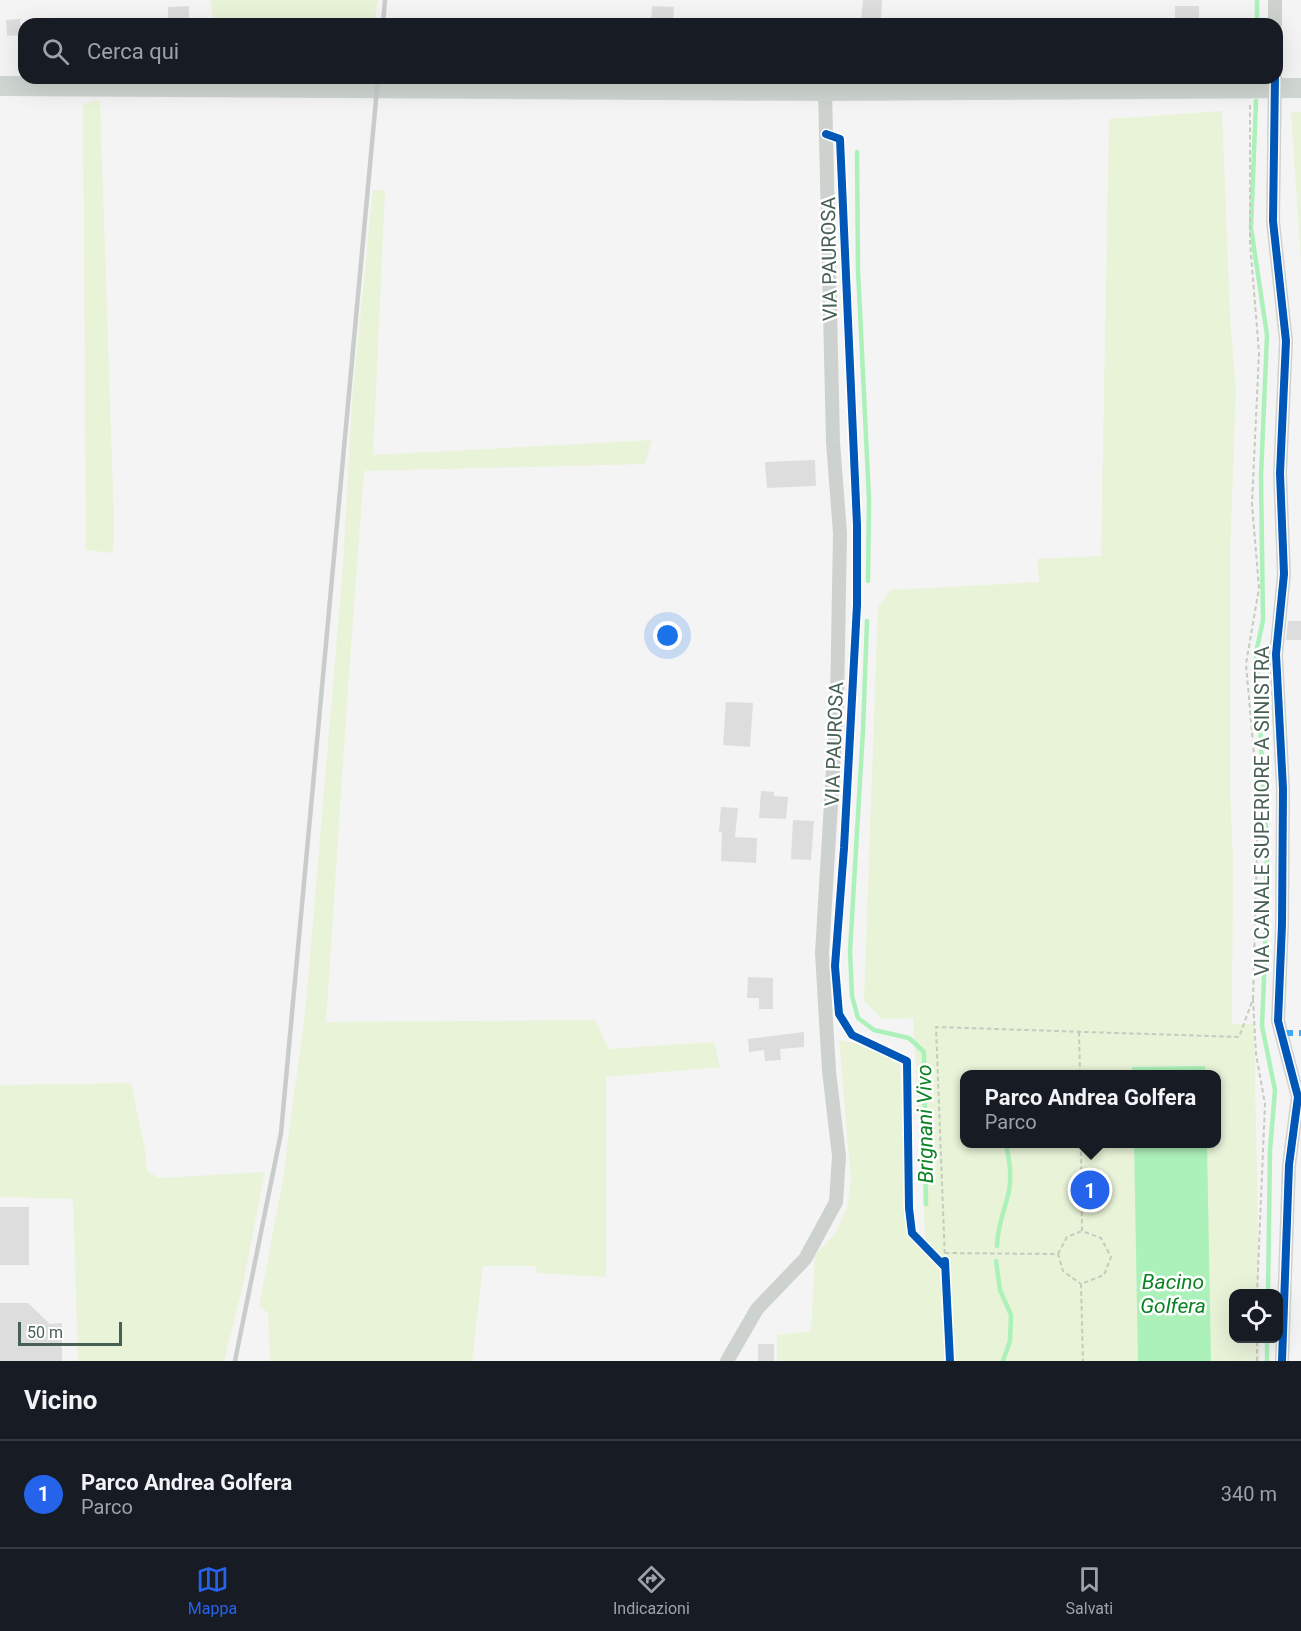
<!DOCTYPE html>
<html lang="it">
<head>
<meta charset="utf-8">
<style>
	body { margin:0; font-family:Roboto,sans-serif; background:#242831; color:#f1f3f6 }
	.controls { position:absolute; right:18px; bottom:18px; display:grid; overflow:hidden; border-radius:12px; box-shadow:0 6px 24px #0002 }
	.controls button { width:54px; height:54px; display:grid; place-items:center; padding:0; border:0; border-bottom:2px solid #363941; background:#171b24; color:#f1f3f6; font:30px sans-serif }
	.scale { position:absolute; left:18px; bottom:15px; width:104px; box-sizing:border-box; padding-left:6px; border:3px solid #496154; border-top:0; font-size:16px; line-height:21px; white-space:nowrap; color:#496154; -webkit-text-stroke:4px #fff; paint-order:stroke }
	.you { position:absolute; left:668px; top:636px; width:21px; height:21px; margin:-15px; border:4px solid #fff; border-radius:50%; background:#1a73e8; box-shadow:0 0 0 9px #1a73e833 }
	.badge { display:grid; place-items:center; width:39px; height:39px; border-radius:50%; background:#2563eb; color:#fff; font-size:20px; font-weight:700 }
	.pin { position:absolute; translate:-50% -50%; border:3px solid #fff; box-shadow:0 2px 6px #0006 }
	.popup { position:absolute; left:960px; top:1070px; width:261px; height:78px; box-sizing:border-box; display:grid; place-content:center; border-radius:12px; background:#171b24; filter:drop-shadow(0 2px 4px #0005); font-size:20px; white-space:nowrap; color:#9ea1a6 }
	.popup b { font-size:22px; color:#f1f3f6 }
	.popup::after { content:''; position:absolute; left:50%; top:100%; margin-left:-12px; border:12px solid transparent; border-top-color:#171b24 }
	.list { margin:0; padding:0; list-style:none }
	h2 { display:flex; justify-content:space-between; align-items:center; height:78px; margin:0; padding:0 24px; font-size:26px }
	h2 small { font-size:20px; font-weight:400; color:#9ea1a6 }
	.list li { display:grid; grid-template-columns:39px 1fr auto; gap:18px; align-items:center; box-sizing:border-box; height:108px; padding:0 24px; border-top:2px solid #363941 }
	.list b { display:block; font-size:22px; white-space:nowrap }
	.list p { margin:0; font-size:20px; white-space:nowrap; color:#9ea1a6 }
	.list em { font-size:20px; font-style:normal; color:#9ea1a6 }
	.icon { flex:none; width:33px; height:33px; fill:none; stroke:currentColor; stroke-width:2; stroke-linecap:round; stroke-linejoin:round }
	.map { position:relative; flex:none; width:1301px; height:1361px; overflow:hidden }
	.search { position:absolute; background:#171b24; box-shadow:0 6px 24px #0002; left:18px; right:18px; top:18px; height:66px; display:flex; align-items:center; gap:15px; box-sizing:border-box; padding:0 21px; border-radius:18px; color:#9ea1a6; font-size:22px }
	.sheet { height:186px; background:#171b24 }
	nav { display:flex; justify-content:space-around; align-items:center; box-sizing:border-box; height:84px; border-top:2px solid #363941; background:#171b24; font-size:16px; color:#9ea1a6 }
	nav a { display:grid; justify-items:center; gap:3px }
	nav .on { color:#2563eb }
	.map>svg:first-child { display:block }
	.green { fill:#e9f3d8; fill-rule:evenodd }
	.water { fill:#acf1b9 }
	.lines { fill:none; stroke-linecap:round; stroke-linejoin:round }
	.stream { stroke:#acf1b9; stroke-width:4.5 }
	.building { fill:#dcdddc }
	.path { stroke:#c4cbbf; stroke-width:2; stroke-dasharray:4.5 3; stroke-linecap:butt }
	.street { stroke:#cdd2cf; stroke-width:14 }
	.secondary { stroke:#cfd5d1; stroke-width:20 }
	.rail { stroke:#c8ccca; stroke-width:4.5 }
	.quiet { stroke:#3fa9f5; stroke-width:6; stroke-dasharray:12 6; stroke-linecap:butt }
	.cycleway-casing { stroke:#fff; stroke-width:11 }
	.cycleway { stroke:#0057b8; stroke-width:8 }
	.labels { text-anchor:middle; stroke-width:5; stroke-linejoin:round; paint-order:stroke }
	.street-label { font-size:20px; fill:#496154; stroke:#fff }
	.water-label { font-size:21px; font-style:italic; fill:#0a8422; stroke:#fff }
</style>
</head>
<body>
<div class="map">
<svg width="1301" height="1361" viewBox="0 0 1301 1361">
	<rect width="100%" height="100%" fill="#f4f4f4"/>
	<path class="green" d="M210 0H378L374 24H214Z
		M100 100 114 522 113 553 86 550 83 104Z
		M1222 111 1230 317 1236 389 1230 557V787L1233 860 1232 1024H1254L1259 1293 1234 1294V1338L1260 1339V1361H777V1335L811 1331 815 1255 835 1234 847 1207 851 1181 839 1040 868 1046 900 1062 906 1229 926 1253 913 1018 882 1019 864 1001 878 607 891 590 1039 582 1037 559 1101 556 1109 119ZM964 1074H1216V1144H964Z
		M1291 112H1301V263Z
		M373 190 385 191 373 455 652 440 645 464 364 471 348 688 326 1022 595 1020 609 1049 714 1042 720 1067 606 1077V1277L538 1273 535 1266H483L472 1361H270L268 1313 259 1306 283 1179 306 1004 343 566 352 401Z
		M131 1083 145 1150 147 1171 159 1178 265 1172 241 1294 224 1361H78L73 1199 0 1197V1085Z"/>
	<path class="water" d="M1205 1066V1074H1132V1067Z
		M1134 1144H1207L1211 1361H1138Z"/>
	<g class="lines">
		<path class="stream" d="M1257 0V24
			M1256 101 1251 228 1267 335 1261 476 1263 620 1256 653 1267 849 1265 955 1262 1026 1275 1090 1270 1150 1268 1294
			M857 152 858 270 869 499 868 581
			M867 621 863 730 850 951 852 996 858 1018 874 1030 909 1038 924 1052 926 1204
			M997 1246C997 1227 1005 1209 1009 1191 1012 1174 1009 1159 1006 1144
			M996 1261 1000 1290 1011 1315 1010 1341 1003 1361
			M1267 1361V1338"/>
	</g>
	<path class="building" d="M863 0H882L881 22 861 21Z
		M189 6V24H168V7Z
		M652 6 674 7 673 24H651Z
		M1175 6H1199V24H1175Z
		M20 19 21 35 7 36 6 20Z
		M815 460 816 486 767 488 765 462Z
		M1288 621H1301V640H1286Z
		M726 702 753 703 750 747 723 745Z
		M761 791 774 792V796L788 797 786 819 759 818Z
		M721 807 738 808 735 837 757 838 756 863 721 861 722 832H719Z
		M793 820 814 821 811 860 791 859Z
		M748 977 773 978V1009H759V998H747Z
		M804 1032V1047L780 1049 781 1060 765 1061 764 1050 749 1052 748 1039Z
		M0 1207H29V1265H0Z
		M0 1303H28L50 1324 62 1323V1361H0Z
		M758 1344H774V1361H758Z"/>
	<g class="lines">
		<path class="path" d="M1250 105V242L1259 353 1252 504 1259 588 1246 664 1256 778 1257 851 1253 999
			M1079 1032 1080 1074
			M1081 1144 1082 1231 1101 1238 1111 1257 1104 1275 1081 1284 1083 1361
			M945 1253 1058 1254 1063 1271 1081 1284
			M1058 1254 1067 1237 1082 1231
			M945 1261 936 1027 1239 1037 1253 999 1256 1054 1265 1104 1257 1294
			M1257 1361V1338"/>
		<path class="street" d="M1275 24V0
			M1275 78 1273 221 1286 341 1280 473 1284 574 1276 654 1283 789 1282 925 1278 1021 1298 1097 1289 1165 1282 1361
			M727 1361 757 1309 805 1259 836 1202 839 1156 829 1071 822 953 837 703 840 533 833 442 825 91"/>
		<path class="secondary" d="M0 86 825 91 1301 88"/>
		<path class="rail" d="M383 24 385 0
			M235 1361 281 1133 378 78"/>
		<path class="quiet" d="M1281 1033H1301"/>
		<g class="cycleway-casing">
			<path id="cycleway" d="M1275 78 1273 221 1286 341 1280 473 1284 574 1276 654 1283 789 1282 925 1278 1021 1298 1097 1289 1165 1282 1361
				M826 134 840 139 857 525V605L844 848 835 966 839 1014 852 1035 907 1061 909 1208 912 1233 945 1267
				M945 1261 950 1361"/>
		</g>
		<use href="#cycleway" class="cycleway"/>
	</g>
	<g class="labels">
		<g class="street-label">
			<text transform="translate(829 259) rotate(-91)" y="7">VIA PAUROSA</text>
			<text transform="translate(834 744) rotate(-88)" y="7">VIA PAUROSA</text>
			<text transform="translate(1262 811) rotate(-90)" y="7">VIA CANALE SUPERIORE A SINISTRA</text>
		</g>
		<g class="water-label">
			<text transform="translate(925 1124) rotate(-91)" y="7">Brignani Vivo</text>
			<text x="1173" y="1289">Bacino<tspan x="1173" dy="24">Golfera</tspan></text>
		</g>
	</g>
</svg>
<div class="controls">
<button><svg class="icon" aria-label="locate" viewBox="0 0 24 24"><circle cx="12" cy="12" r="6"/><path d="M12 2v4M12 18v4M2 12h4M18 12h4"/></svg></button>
</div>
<div class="scale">50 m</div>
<div class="you"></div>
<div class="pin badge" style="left:1090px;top:1190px">1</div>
<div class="popup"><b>Parco Andrea Golfera</b>Parco</div>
<div class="search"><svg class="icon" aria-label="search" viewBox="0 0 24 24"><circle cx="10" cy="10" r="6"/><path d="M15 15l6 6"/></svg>Cerca qui</div>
</div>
<section class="sheet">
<h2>Vicino<small></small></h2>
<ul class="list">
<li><span class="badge">1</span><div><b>Parco Andrea Golfera</b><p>Parco</p></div><em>340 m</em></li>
</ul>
</section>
<nav>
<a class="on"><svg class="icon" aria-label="map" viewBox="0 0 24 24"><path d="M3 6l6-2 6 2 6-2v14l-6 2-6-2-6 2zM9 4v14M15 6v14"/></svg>Mappa</a>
<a><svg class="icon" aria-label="directions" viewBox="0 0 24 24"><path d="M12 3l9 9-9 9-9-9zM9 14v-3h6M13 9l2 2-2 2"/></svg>Indicazioni</a>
<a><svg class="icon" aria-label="saved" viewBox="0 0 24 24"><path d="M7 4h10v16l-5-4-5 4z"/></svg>Salvati</a>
</nav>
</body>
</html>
